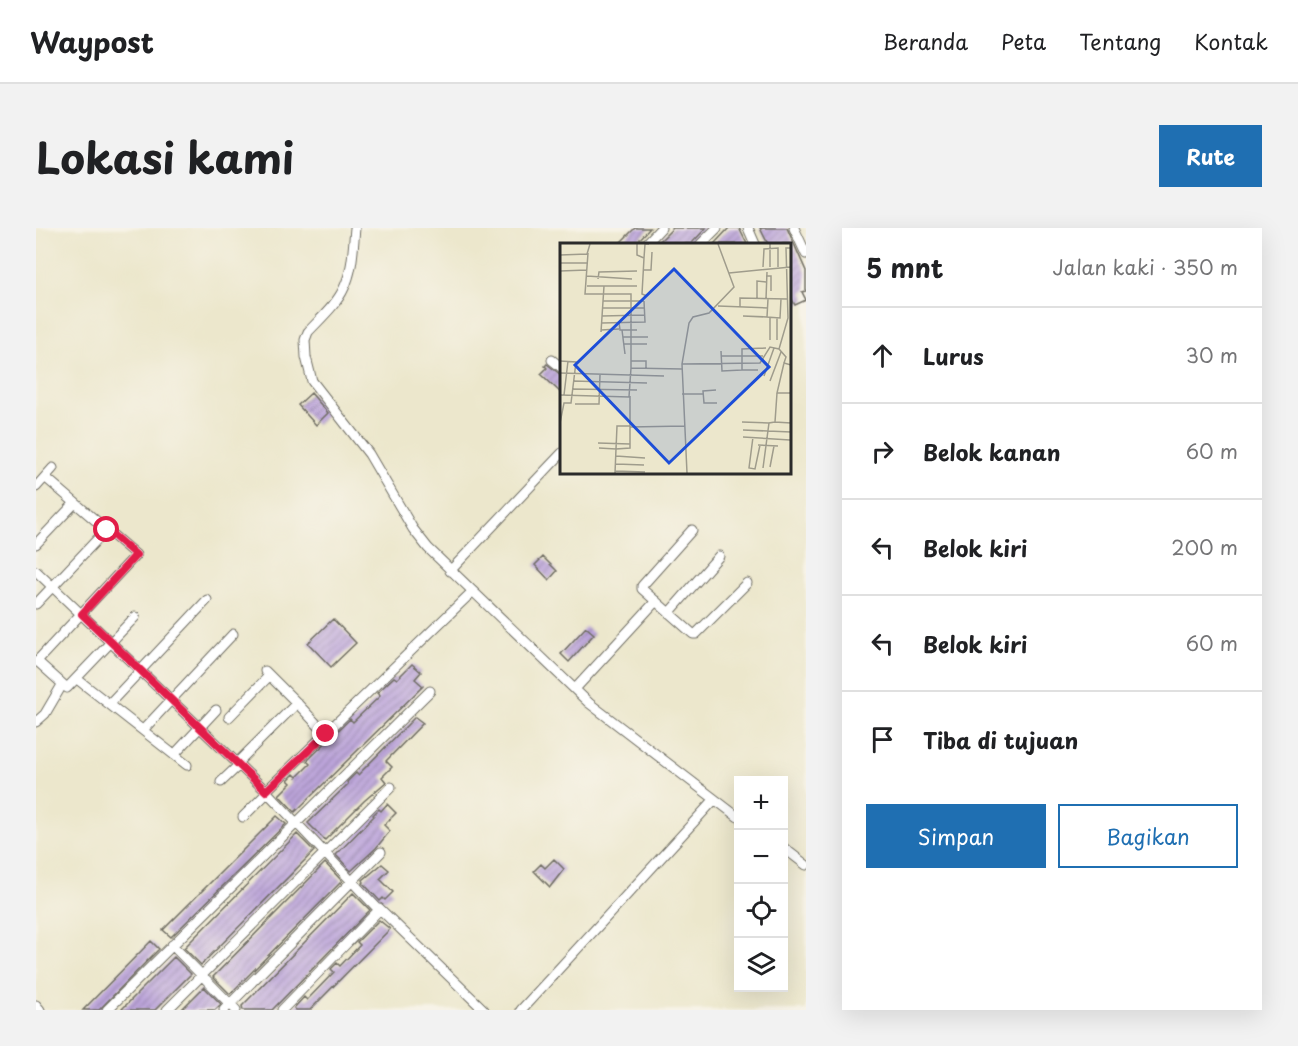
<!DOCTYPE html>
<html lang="id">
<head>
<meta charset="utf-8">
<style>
	body { margin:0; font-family:"Playpen Sans",sans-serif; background:#f2f2f2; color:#202124 }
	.controls { position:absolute; right:18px; bottom:18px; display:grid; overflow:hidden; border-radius:0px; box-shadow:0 6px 24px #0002 }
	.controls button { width:54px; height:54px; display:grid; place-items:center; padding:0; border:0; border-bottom:2px solid #e0e0e0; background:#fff; color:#202124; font:30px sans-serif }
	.stop { position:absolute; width:18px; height:18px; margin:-14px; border:4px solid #e11d48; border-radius:50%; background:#fff }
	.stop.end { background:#e11d48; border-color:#fff; box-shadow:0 2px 6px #0008 }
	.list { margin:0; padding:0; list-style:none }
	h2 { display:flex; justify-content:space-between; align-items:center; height:78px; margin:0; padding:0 24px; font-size:26px }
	h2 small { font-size:20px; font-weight:400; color:#757577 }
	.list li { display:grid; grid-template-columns:39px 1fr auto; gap:18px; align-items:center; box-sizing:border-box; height:96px; padding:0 24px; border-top:2px solid #e0e0e0 }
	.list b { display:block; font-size:22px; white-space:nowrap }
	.list em { font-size:20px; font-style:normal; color:#757577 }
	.actions { display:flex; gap:12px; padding:18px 24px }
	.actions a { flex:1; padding:14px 0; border:2px solid #1f6fb2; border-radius:0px; text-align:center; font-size:21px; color:#1f6fb2 }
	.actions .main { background:#1f6fb2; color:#fff }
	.icon { flex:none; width:33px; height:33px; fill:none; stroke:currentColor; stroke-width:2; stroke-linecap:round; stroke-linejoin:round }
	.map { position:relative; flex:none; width:770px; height:782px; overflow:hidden; border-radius:0px }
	header { display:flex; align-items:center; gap:36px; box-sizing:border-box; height:84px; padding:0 30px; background:#fff; border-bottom:2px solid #e0e0e0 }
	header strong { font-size:28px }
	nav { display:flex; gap:33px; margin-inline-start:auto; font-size:21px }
	.intro { display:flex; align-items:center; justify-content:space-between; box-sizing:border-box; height:144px; padding:0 36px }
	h1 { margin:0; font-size:42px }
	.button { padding:15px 27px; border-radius:0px; background:#1f6fb2; color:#fff; font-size:21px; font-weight:700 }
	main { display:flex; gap:36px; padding:0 36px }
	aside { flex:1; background:#fff; border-radius:0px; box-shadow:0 6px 24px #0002 }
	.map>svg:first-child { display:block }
	.building { fill:url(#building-hatch) }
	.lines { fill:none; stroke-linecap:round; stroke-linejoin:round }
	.street-casing { stroke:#6f6d63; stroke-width:11 }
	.street { stroke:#fff; stroke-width:9 }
	.route { stroke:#e11d48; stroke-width:8 }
	.inset-road { fill:none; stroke:#9f9c8c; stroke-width:1.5 }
	.view { fill:#1d4ed8; fill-opacity:0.15; stroke:#1d4ed8; stroke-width:3 }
	.inset-edge { fill:none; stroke:#2b2b2b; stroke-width:3 }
</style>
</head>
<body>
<header>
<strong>Waypost</strong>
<nav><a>Beranda</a><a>Peta</a><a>Tentang</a><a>Kontak</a></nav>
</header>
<div class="intro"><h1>Lokasi kami</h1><a class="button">Rute</a></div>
<main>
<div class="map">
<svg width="770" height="782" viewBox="0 0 770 782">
	<defs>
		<pattern id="building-hatch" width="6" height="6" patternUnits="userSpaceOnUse" patternTransform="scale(1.5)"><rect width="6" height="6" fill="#bca4da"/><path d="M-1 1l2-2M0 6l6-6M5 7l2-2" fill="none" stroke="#9986b1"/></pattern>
	</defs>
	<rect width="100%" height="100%" fill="#f7f3e8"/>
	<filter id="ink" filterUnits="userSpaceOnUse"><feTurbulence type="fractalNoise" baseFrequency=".0167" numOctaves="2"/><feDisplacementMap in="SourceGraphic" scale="12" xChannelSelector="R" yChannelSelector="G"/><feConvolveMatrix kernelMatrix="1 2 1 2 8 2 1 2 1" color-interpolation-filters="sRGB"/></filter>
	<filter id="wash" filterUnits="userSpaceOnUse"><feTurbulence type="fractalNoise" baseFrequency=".008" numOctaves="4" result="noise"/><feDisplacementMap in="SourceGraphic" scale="24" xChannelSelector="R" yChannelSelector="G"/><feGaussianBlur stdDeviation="1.35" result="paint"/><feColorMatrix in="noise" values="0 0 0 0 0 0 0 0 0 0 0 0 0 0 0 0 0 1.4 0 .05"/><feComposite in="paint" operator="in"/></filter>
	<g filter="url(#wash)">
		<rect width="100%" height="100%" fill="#ece7cc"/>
		<g id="blocks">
			<path class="building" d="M599 0H614L603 12V16H583Z
				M637 0H670L655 16H621Z
				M693 0H703L711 16H678Z
				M724 0H751L770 43V63L766 64 770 72 759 77 753 66V16H732Z
				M511 136 525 147V165L505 146 511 140 509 138Z
				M275 165 292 185 280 197 262 177Z
				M507 329 521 343 513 352 499 337Z
				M297 391 320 415 295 439 272 415Z
				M550 399 558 406 533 434 525 426Z
				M376 436 385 444 379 451 387 458 259 584 243 567 255 555 252 552 258 546 261 549 274 536 271 533 314 491 317 494 344 468 341 465 358 449 361 451Z
				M379 489 387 495 350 533 356 539 346 549 350 554 328 573 289 612 272 595 312 556 311 554 320 545 322 547Z
				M351 576 360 585 348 597 354 603 340 620 315 643 300 627 338 588 337 587 343 581 345 583Z
				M241 588 250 596 135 709 127 702Z
				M261 606 278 623 165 737 148 720Z
				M518 631 528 641 514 659 498 643 505 636 509 640Z
				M289 635 306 653 194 766 177 749Z
				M346 636 353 642 344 651 357 664 349 672 347 670 344 673 327 655 328 654 327 652Z
				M317 665 334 682 236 782H207L206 778Z
				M343 692 354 701 274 782H260L258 780 268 769 271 772 298 744 295 741 301 735 304 738 324 717 321 714Z
				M115 713 123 721 110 734 63 782H47Z
				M138 729 155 746 119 782H85Z
				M168 759 185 776 179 782H145Z"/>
		</g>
	</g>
	<g filter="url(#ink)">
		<use href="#blocks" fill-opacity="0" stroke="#6f6d63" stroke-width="1.5"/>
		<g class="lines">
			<g class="street-casing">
				<path id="street" d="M319 0C317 20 317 42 308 60 301 76 284 91 272 104L269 112 270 129 276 153 333 226 377 301 392 320 553 475 702 589
					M712 0 719 16
					M758 0 770 26
					M610 16 625 0
					M665 16 681 0
					M516 132 526 140
					M0 259 17 240
					M656 302 606 358V361L657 406H660L711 355
					M0 316 39 275
					M0 343 201 535
					M414 343 526 225
					M0 376 71 301
					M633 385 683 328
					M1 433 31 460 99 389
					M0 434 100 327 9 249
					M229 443 261 475
					M41 451 151 537
					M539 461 620 373
					M73 476 171 372
					M193 489 233 448
					M0 494 9 486 26 457
					M107 502 197 406
					M138 527 180 482
					M185 554 203 537
					M230 563 201 535 261 475 290 506
					M207 589 231 565
					M748 620 770 637
					M343 680 448 782
					M136 717 200 782
					M0 777 4 782
					M71 782 394 463
					M131 782 355 559
					M188 782 345 624
					M246 782 343 682 230 563 436 364
					M485 782 678 572"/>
			</g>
			<use href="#street" class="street"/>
		</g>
	</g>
	<g class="lines" filter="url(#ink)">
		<path class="route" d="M71 302 100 327 46 386 230 563 290 506"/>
	</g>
	<g transform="translate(524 15)">
		<rect width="231" height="231" fill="#ece7cc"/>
		<path class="inset-road" d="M77 1V12L84 15 82 51 87 53M210 1V24M28 10 25 51H71V118M0 12 27 11 30 1M84 15 85 1H89M0 20H28M203 24 204 6 218 5V24M84 27H91L92 9M0 28 27 27M169 30 231 24M27 33 72 36M206 33H211V48M38 36 39 29 77 28M27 43H77M197 56V38L206 39M206 56 207 29M208 56 207 74 220 75 221 56M43 58H84M158 63 208 65M180 64V55L227 56M43 65H84M42 73 85 72M183 73 207 74M59 79 60 87H77M42 80 85 79 84 58M41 87 59 86M62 87 65 111M41 89 44 43M63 94H88M210 97V75M217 97V75M64 101H87M219 106 228 75 226 5H231M161 108 162 128 182 127M161 113H203M0 118 16 119 11 160H4L0 180M224 120 217 150H231M122 121 200 120 210 104 219 106 226 114 224 120 231 122M71 125V118H86V125M198 127H182V106L206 105M0 130 104 133M204 133 214 105M13 138 87 140M210 138 221 109M12 146 77 147M156 147 143 148 144 160H157M217 150 215 179 231 180M122 151H143M0 152 69 154 71 125 122 126M4 152 8 118M15 161H39L40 132M182 179 209 180M70 184 125 183M183 187 231 189M183 194 230 197M193 194 189 225 195 226 200 202M38 200 70 201M198 202 218 203M39 205 56 206 57 183H70M56 213 85 215M56 221 84 222M210 224 214 203M203 225 209 180 215 179M55 228 85 229M55 230 56 206 70 205V153M127 230 122 121 129 80 133 74 149 70 174 44 158 1"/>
		<path class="view" d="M114 26 209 124 109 220 15 122Z"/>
		<rect width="231" height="231" class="inset-edge"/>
	</g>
</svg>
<div class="controls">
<button>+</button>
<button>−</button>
<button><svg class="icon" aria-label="locate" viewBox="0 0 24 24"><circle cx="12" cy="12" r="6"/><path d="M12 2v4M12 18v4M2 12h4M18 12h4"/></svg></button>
<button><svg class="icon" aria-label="layers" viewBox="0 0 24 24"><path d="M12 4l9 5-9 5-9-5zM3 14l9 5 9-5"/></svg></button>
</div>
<div class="stop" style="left:71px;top:302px"></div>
<div class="stop end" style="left:290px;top:506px"></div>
</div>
<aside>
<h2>5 mnt<small>Jalan kaki · 350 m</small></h2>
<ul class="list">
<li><svg class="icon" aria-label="ahead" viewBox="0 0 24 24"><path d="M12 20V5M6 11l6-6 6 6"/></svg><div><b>Lurus</b></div><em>30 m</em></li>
<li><svg class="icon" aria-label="right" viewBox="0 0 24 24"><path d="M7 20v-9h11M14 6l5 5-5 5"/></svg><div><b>Belok kanan</b></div><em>60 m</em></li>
<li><svg class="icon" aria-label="left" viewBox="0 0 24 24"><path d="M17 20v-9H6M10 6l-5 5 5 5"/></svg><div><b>Belok kiri</b></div><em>200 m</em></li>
<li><svg class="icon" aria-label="left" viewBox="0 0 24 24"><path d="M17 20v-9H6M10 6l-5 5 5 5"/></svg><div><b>Belok kiri</b></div><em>60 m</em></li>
<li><svg class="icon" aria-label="arrive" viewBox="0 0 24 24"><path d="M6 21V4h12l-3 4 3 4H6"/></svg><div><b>Tiba di tujuan</b></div></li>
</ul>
<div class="actions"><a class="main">Simpan</a><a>Bagikan</a></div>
</aside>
</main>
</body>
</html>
